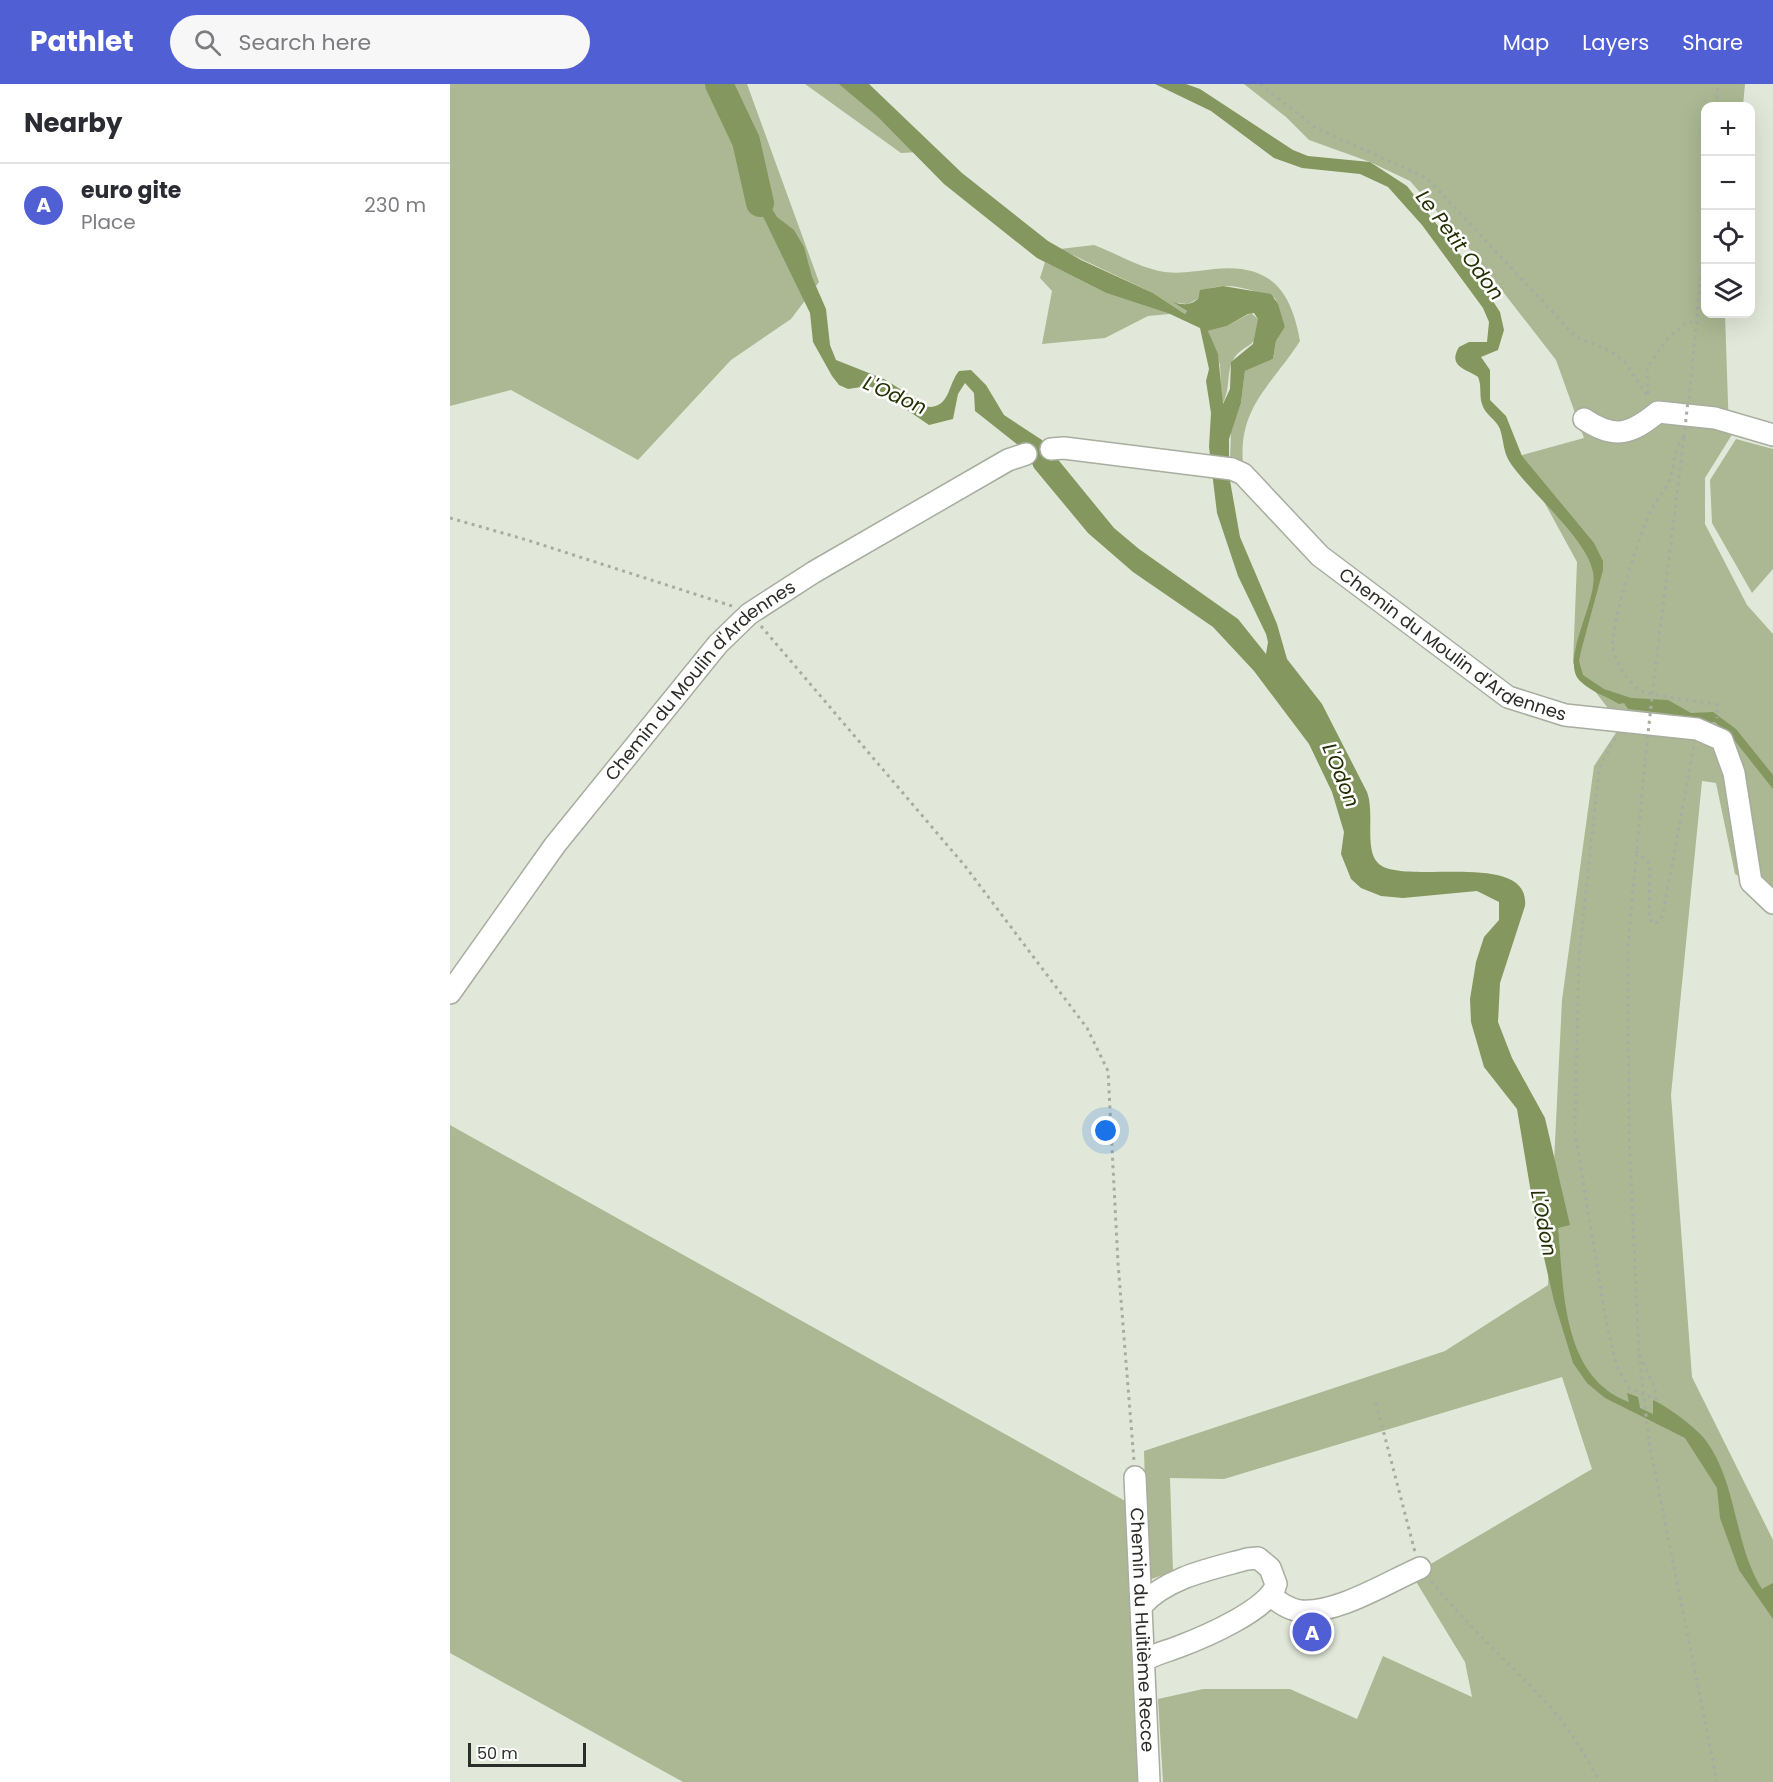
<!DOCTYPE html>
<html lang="en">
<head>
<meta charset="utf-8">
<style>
	body { margin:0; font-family:Poppins,sans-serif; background:#f7f7f7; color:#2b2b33 }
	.controls { position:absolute; right:18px; top:18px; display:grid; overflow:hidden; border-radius:12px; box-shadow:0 6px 24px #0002 }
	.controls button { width:54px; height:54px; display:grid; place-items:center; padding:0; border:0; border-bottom:2px solid #e1e1e2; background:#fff; color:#2b2b33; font:30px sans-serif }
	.scale { position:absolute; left:18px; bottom:15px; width:118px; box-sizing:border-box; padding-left:6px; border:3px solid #2b2d28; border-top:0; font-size:16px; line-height:21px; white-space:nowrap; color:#2b2d28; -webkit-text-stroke:4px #fff; paint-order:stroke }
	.you { position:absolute; left:656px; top:1047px; width:21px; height:21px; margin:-15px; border:4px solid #fff; border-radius:50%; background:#1a73e8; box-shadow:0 0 0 9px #1a73e833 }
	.badge { display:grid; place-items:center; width:39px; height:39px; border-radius:50%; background:#515fd5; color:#fff; font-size:20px; font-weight:700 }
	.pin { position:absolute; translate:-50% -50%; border:3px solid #fff; box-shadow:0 2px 6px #0006 }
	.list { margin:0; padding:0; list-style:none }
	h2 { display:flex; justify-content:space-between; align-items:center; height:78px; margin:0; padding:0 24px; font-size:26px }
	h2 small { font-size:20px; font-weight:400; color:#7c7c81 }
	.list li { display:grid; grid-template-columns:39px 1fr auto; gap:18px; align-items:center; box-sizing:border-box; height:84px; padding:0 24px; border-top:2px solid #e1e1e2 }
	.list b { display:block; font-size:22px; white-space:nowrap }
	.list p { margin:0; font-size:20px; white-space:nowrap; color:#7c7c81 }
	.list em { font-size:20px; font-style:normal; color:#7c7c81 }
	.icon { flex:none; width:33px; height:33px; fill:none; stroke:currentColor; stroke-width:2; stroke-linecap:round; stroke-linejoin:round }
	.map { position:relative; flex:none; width:1323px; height:1698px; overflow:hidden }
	header { display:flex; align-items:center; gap:36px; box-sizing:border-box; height:84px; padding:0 30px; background:#515fd5; color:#fff }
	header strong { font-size:28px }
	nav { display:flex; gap:33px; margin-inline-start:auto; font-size:21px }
	.search { width:420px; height:54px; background:#f7f7f7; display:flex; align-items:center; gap:15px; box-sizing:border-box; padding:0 21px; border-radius:33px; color:#7c7c81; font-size:22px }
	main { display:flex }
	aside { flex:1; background:#fff }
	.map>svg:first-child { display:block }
	.green { fill:#abb893 }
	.water { fill:#84975e; fill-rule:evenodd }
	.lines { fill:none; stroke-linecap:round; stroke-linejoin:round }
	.river { stroke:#84975e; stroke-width:28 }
	.minor-casing { stroke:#a7ad9f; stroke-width:24 }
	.path { stroke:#a8aca1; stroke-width:3; stroke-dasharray:3 4.5; stroke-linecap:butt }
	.minor { stroke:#fff; stroke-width:21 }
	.path-bridge { stroke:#a8aca1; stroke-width:3; stroke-dasharray:3 4.5; stroke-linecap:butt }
	.labels { text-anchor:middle; stroke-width:5; stroke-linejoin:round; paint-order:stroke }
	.street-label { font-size:18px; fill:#2b2d28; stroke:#fff }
	.water-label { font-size:20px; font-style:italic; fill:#243003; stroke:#fff }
</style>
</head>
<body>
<header>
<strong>Pathlet</strong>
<div class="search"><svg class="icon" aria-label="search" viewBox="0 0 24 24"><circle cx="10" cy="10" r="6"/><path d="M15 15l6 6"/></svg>Search here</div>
<nav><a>Map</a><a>Layers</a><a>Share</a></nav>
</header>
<main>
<aside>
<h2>Nearby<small></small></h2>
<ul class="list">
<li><span class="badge">A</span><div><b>euro gite</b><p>Place</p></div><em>230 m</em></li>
</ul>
</aside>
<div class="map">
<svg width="1323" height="1698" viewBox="0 0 1323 1698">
	<rect width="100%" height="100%" fill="#e2e8d9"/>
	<path class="green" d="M0 0H297L369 198 341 235 281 276 188 376 61 306 0 322Z
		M355 0H413L487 67 451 69Z
		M794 0H1295L1293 22H1256V230H1275L1279 348 1283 349 1255 394V440L1297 521 1323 550V819L1301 798 1285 790 1266 699 1252 697 1221 1011 1242 1293 1323 1456V1698H713L708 1615 753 1605H840L907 1635 933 1572 1022 1613 1015 1578 962 1491 1142 1385 1112 1293 774 1395 720 1394 723 1488 698 1496 694 1367 995 1267 1098 1201 1112 916 1144 682 1171 641 1123 579 1127 478 1069 372 1134 354 1106 276 1019 164 960 97 920 78 859 56 836 33Z
		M644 161C665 169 687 182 709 187 727 191 746 187 764 185 819 179 841 205 850 257 821 302 788 323 793 381L780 376 781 347 791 319 795 287 823 275 826 257 835 243 825 214C799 206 774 194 749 210L748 215 738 220 726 219 737 227 735 230 703 209 610 165Z
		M595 178 656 209 720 230 698 232 655 254 592 260 602 207 590 194Z
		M801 229 808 235C809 268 794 257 783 276 776 289 781 305 772 321L770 281 758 247 777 242Z
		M1286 355 1323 365V485L1302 509 1262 439 1260 396Z
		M0 1041 677 1418 694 1698H233L0 1569Z"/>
	<path class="water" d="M268 0H280L309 63 319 120 327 133 344 146 354 163 362 193 376 225 380 261 386 276 434 295 479 323C500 323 498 300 509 287L521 286 536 301 554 331 592 356 664 444 689 465 788 535 816 570 818 558 816 550 788 492 767 429 759 363 761 329 756 297 759 285 750 244 720 230 656 209 587 174 494 100 428 33 389 0H419L512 89 598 157 631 176 703 209 735 230 737 227 723 218C732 221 740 222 748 215L750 206 773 202 821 210 828 220 835 243 826 257 823 275 795 287 791 319 779 355V391L790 453 827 540 837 575 872 620 917 708C925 729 914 765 928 779 950 803 1081 764 1075 822L1050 899 1048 938 1062 974 1095 1034 1120 1141 1108 1144C1114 1204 1111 1293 1179 1318L1177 1309 1188 1313 1190 1324 1203 1330V1316L1209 1319C1224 1328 1241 1340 1253 1353 1288 1396 1283 1460 1312 1505L1323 1499V1535L1289 1486 1270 1434 1267 1404 1235 1354 1155 1314 1137 1299 1123 1279 1104 1217 1086 1139 1067 1025 1034 983 1021 938 1020 915 1026 878 1034 853 1049 836V818L1027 807 953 814 931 812 911 804 901 795 891 770 894 748 882 708 859 660 804 587 763 543 683 488 638 449 584 384 577 368 525 327 524 309 515 299 508 310 503 335 479 341 425 304 418 302 398 305 389 301 382 292 363 258 360 229 306 118C303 104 305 90 302 76 297 49 280 24 268 0ZM804 229 808 235 803 260 781 278 780 305 773 320 768 270 758 247 777 242 798 230Z
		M705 0H736L750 5 843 66 858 72 920 78 957 102 1026 191 1050 228 1054 246 1048 266 1031 273 1040 286V316L1056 332 1072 372 1144 459 1153 477V486L1131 567 1129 577 1133 591 1154 605 1181 614 1218 616 1241 629 1263 628 1286 645 1323 691V705L1281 652 1265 638H1245L1221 630 1178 625 1174 619 1169 620C1156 612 1141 608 1130 597 1109 576 1149 516 1143 488 1137 455 1081 409 1061 380 1053 369 1054 357 1050 345 1046 335 1035 331 1032 320 1029 311 1032 302 1028 293 1017 285 997 283 1009 263L1019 258H1037L1039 238 1033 224 972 141 938 103 910 90 852 84 824 74 761 27Z"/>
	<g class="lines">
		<path class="river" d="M269 0 296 57 310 119"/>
		<g class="minor-casing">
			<g id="minor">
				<path d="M1134 335C1165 356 1181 350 1208 328L1265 334 1323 351"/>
				<path id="s1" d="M601 365 614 364 782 385 793 390 870 472 1058 613 1115 631 1247 645 1272 656 1284 689 1301 798 1323 819"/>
				<path id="s2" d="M0 909 105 761 268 560 299 530 364 488 558 376 576 370"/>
				<path id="s3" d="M685 1393 699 1698"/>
				<path d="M821 1512C830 1519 838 1525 850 1527 887 1530 936 1499 970 1484"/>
				<path d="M692 1521C718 1493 761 1485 797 1475L808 1474 820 1484 826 1500C821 1525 752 1554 728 1563 715 1568 704 1570 694 1577"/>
			</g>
		</g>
		<path class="path" d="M810 0 866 44 977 94 1126 253 1162 268 1175 278 1198 313
			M1266 22 1268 0
			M1198 310 1197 284 1218 254 1237 238H1246
			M1239 315 1256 137
			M1234 353C1223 366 1225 384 1218 399 1214 408 1207 415 1203 423 1191 444 1160 541 1163 563 1165 579 1176 594 1188 605 1193 611 1255 618 1268 621L1267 634
			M0 434 77 456 282 522
			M311 542 515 782 637 944 658 987 668 1179 684 1377
			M1204 595 1234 353
			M1165 654 1149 685 1129 873 1125 1048 1156 1237 1167 1283 1179 1304 1206 1315 1205 1304 1189 1270 1179 1051 1178 861 1195 677
			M1186 767 1200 780 1199 834 1204 840 1210 837 1213 829 1244 662
			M926 1319 965 1468
			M1199 1358 1267 1698
			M981 1497C1018 1543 1062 1581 1102 1625 1121 1647 1136 1673 1150 1698"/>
		<use href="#minor" class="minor"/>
		<path class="path-bridge" d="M1234 353 1238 317
			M1195 677 1204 595
			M1189 1270 1199 1358"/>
	</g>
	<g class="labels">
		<g class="street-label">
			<text dy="6" stroke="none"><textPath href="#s1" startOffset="468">Chemin du Moulin d'Ardennes</textPath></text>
			<text dy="6" stroke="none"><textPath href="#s2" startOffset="402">Chemin du Moulin d'Ardennes</textPath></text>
			<text dy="6" stroke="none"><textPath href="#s3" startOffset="153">Chemin du Huitième Recce</textPath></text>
		</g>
		<g class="water-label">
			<text transform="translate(1010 161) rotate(53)" y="7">Le Petit Odon</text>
			<text transform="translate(445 311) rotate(24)" y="7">L'Odon</text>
			<text transform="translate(891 691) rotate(68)" y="7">L'Odon</text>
			<text transform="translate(1094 1139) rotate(79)" y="7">L'Odon</text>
		</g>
	</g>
</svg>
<div class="controls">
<button>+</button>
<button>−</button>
<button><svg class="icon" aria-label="locate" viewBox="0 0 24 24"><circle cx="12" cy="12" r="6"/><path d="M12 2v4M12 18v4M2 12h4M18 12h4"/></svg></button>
<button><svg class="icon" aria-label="layers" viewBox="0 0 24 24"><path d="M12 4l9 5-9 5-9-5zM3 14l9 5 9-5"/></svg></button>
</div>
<div class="scale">50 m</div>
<div class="you"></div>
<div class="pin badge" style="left:862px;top:1548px">A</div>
</div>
</main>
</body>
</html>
